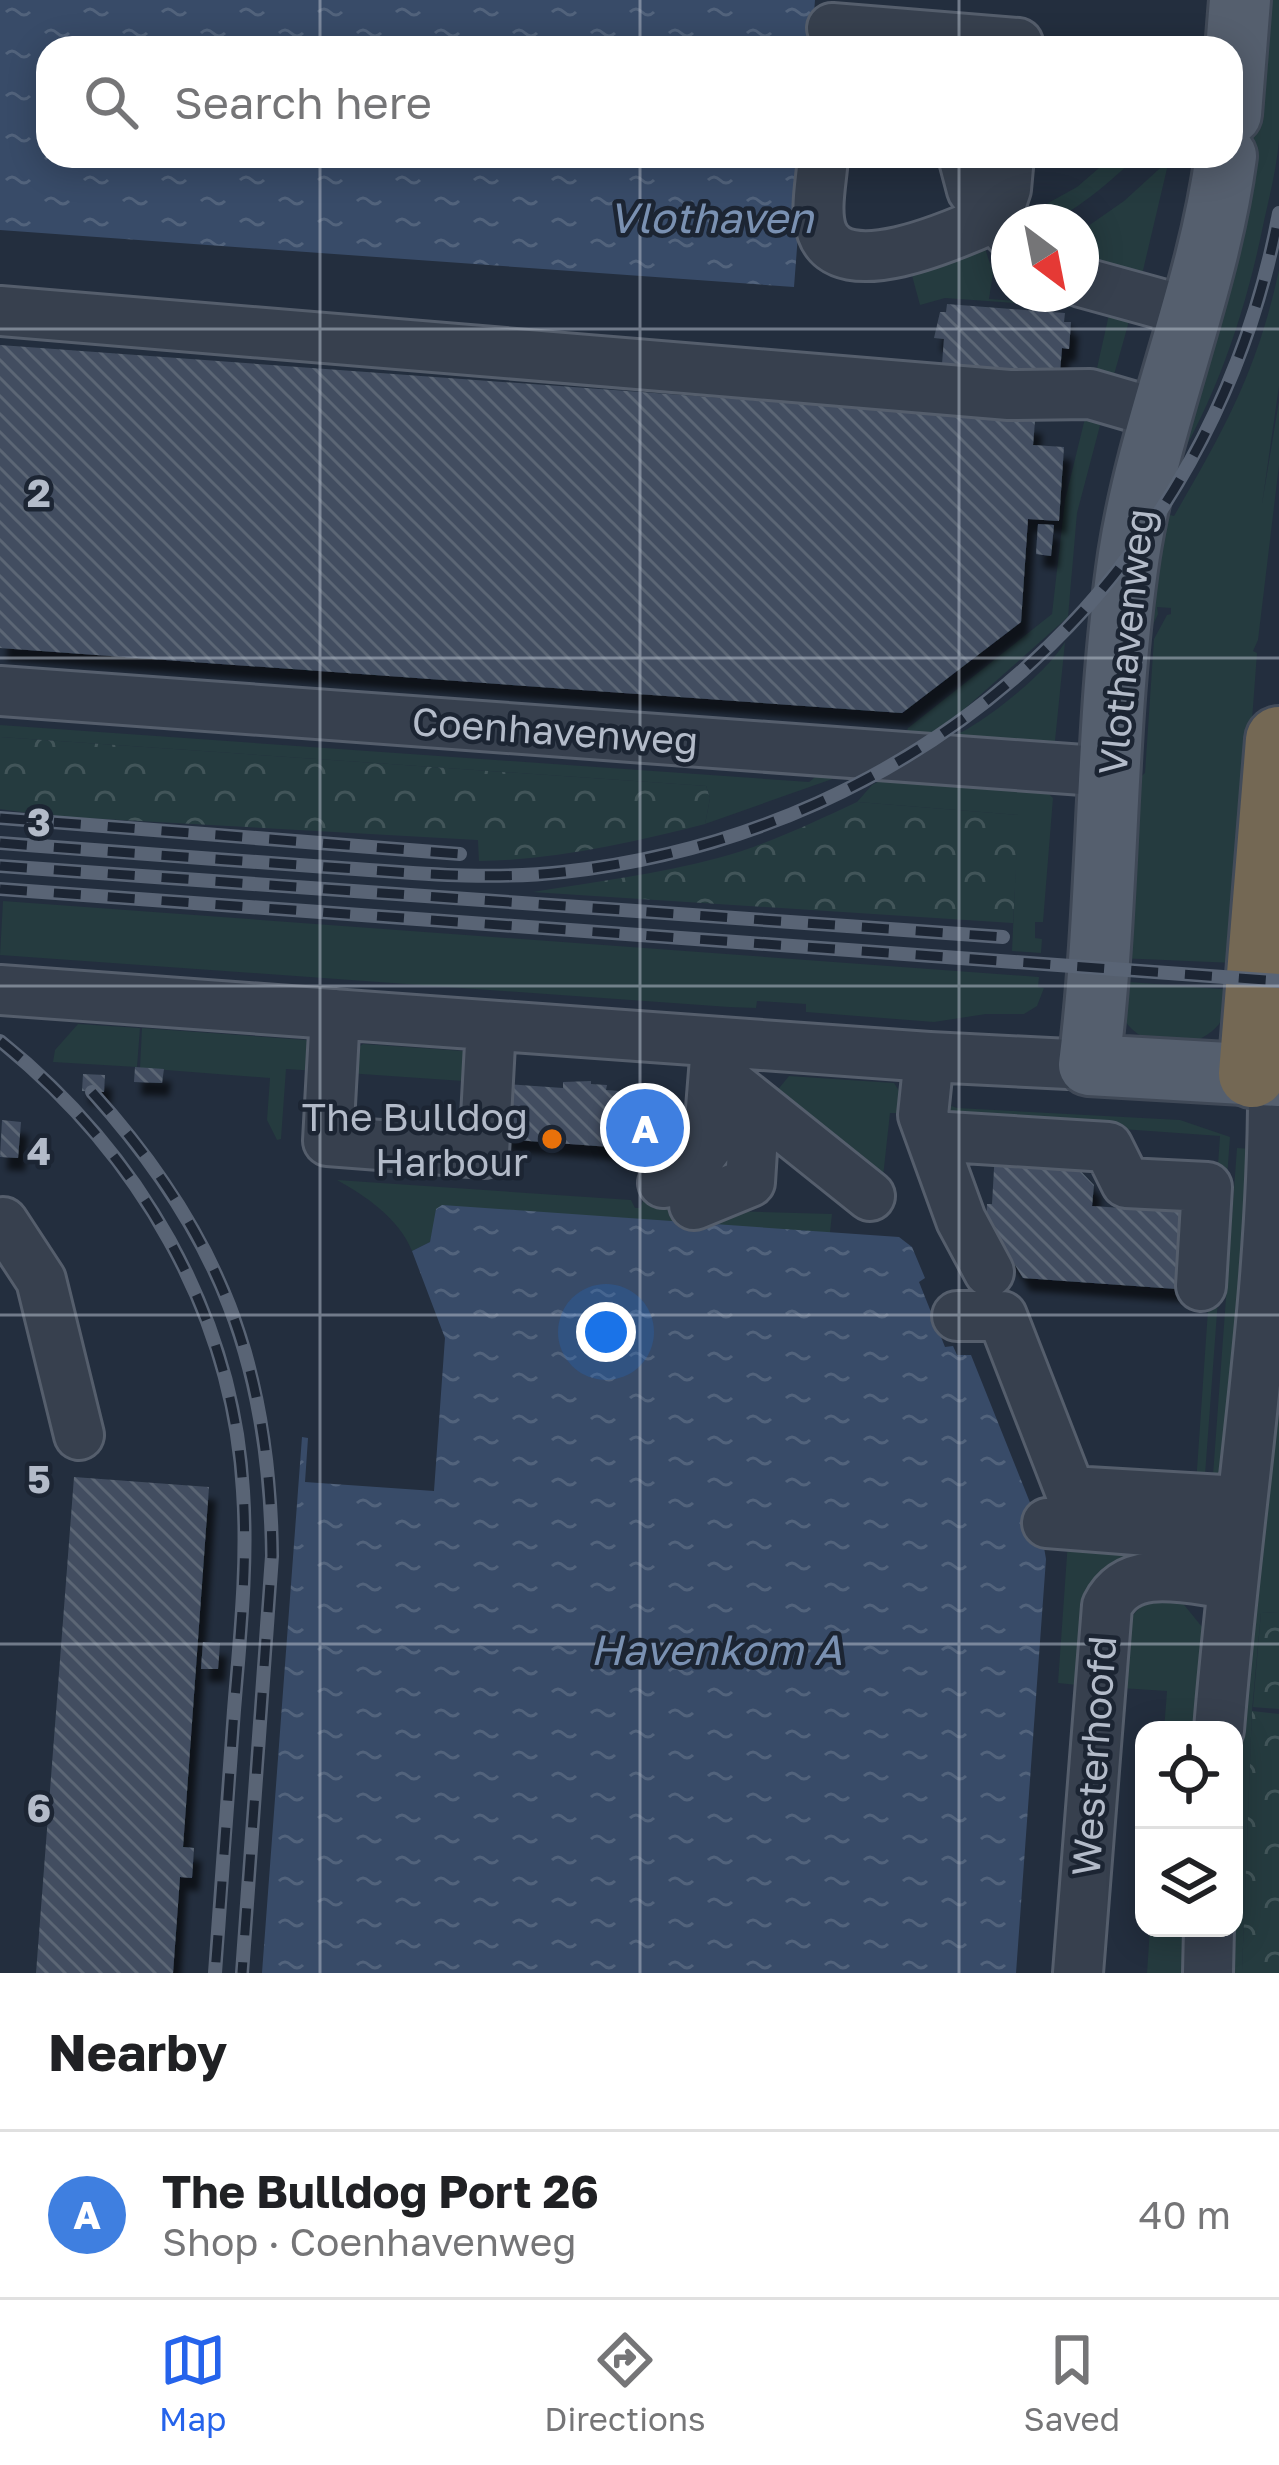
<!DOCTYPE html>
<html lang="en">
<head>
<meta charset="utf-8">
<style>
	body { margin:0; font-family:"Golos Text",sans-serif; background:#f2f2f2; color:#202124 }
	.controls { position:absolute; right:36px; bottom:36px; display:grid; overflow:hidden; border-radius:24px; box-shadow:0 6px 30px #0003 }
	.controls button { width:108px; height:108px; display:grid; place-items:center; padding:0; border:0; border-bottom:3px solid #e0e0e0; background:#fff; color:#202124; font:60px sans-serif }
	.compass { position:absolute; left:991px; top:204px; width:108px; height:108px; border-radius:50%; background:#fff; box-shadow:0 6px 30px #0003; rotate:148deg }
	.you { position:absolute; left:606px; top:1332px; width:42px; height:42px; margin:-30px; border:9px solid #fff; border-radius:50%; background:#1a73e8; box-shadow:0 0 0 18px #1a73e833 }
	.badge { display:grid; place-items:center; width:78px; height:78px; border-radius:50%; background:#2563eb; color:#fff; font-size:39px; font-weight:700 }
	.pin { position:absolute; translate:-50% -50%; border:6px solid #fff; box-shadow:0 3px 12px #0006 }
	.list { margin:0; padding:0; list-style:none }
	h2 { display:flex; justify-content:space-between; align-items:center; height:156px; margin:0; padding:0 48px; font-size:51px }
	h2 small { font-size:39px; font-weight:400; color:#757577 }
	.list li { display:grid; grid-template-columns:78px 1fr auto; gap:36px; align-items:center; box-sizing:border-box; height:168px; padding:0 48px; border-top:3px solid #e0e0e0 }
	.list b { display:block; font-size:45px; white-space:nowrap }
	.list p { margin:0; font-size:39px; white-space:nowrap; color:#757577 }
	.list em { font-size:39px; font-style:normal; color:#757577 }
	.icon { flex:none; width:66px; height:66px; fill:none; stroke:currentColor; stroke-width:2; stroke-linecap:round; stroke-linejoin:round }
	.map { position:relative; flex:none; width:1279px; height:1973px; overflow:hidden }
	.search { position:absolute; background:#fff; box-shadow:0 6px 30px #0003; left:36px; right:36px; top:36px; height:132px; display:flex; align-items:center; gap:30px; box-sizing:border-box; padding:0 42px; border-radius:36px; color:#757577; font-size:45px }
	.sheet { height:324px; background:#fff }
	nav { display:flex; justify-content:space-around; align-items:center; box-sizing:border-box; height:168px; border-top:3px solid #e0e0e0; background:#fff; font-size:33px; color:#757577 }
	nav a { display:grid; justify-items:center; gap:6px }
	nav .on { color:#2563eb }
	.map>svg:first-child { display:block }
	.green { fill:#253b3f }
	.forest { fill:url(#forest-crowns) }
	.water { fill:url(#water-ripples) }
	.building { fill:url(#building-back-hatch); filter:url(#shadow) }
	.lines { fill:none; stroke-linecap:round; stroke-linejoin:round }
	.minor-casing { stroke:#555e6c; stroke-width:54 }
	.major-casing { stroke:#404957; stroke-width:66 }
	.highway-casing { stroke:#424b59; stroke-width:72 }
	.minor { stroke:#37404e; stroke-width:48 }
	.major { stroke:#555f6e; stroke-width:60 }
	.highway { stroke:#746854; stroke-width:66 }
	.rail-casing { stroke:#596475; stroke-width:14 }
	.rail { stroke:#1c2533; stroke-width:9; stroke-dasharray:27; stroke-linecap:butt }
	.grid { fill:none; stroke:#b3bbc9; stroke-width:3; stroke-opacity:0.55 }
	.food-dot { fill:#e8710a; stroke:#1c2533; stroke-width:4.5 }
	.labels { text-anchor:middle; stroke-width:9; stroke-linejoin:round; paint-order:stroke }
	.street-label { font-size:39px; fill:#b3bbc9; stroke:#1c2533 }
	.poi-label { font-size:39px; fill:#b3bbc9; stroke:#1c2533; text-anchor:end }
	.water-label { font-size:42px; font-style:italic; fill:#7a91b2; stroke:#1c2533 }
	.grid-label { font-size:39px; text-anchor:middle; font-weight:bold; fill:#b3bbc9; stroke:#1c2533; stroke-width:9; stroke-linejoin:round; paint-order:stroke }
</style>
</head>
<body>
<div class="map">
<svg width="1279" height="1973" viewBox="0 0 1279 1973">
	<defs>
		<pattern id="forest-crowns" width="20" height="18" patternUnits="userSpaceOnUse" patternTransform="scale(3)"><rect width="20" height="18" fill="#253b3f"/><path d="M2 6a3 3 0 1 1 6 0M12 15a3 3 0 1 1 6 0" fill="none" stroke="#425559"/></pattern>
		<pattern id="water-ripples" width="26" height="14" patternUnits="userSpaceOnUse" patternTransform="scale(3)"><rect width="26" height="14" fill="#384b68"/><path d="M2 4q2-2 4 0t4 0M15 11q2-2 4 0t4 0" fill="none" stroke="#52637c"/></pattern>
		<pattern id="building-back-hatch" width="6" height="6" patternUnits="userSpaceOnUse" patternTransform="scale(3)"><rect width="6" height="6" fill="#424e60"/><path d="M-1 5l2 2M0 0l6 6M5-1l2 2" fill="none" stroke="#5b6675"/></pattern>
		<filter id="shadow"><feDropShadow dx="7" dy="13" stdDeviation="3" flood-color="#0009"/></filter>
	</defs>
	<rect width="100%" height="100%" fill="#232e3e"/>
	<path class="green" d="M1269 0H1279C1279 46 1279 93 1279 139 1277 167 1270 194 1264 221 1245 316 1214 406 1162 488L1248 132Z
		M1113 156H1138C1115 176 1068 222 1039 222L1032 212 1077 187Z
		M1169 160 1141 279 1081 262V231L1124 201Z
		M982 239 993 273 989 299 1113 308 1131 314 1112 382 1095 377 1110 310 945 298 920 305 910 268Z
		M1279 270V386L1262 504 1279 401V465L1258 640 1253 651 1257 653 1234 963 1118 958 1129 943 1137 828 1130 787 1145 773 1154 639 1167 615 1171 614V608L1157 607 1158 614 1151 629 1148 622 1166 514 1174 516C1225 428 1257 371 1279 270Z
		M1087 410 1103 414 1077 513 1068 617 943 728 926 739 905 736 908 728 1052 614 1065 500Z
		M1065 642 1055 741 1047 745 949 738C981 726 1048 672 1065 642Z
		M0 725 809 782 825 769 855 771 705 824 710 798 706 786 0 737Z
		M892 774 1046 791 1053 798 1043 922H1035V938L1042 939 1041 953 1012 951 1018 815 857 802 872 785Z
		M3 901 1039 977 1038 987 1044 988 1037 1006 1024 1014H986L934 1022 806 1012V1004L757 1001 756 1008 729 1007 0 955Z
		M1116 981 1234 990C1229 1006 1225 1021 1211 1032 1184 1054 1131 1046 1120 1010 1117 1001 1118 990 1116 981Z
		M78 1024 140 1028 137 1067 53 1062 55 1050Z
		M142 1028 306 1040 318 1054 317 1071 286 1069 281 1139 277 1140 267 1120 270 1078 140 1068Z
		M363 1044 478 1052 477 1069 463 1081 347 1073 348 1056Z
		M789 1076 894 1083 905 1100V1113H890L882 1186 771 1098Z
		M943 1103 957 1108 1180 1120 1230 1137 1205 1475 1196 1484 1220 1136 940 1116Z
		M1237 1148 1252 1149 1226 1467 1219 1476 1213 1475Z
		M337 1180 631 1200 635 1208H640L643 1201 689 1204 687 1223 440 1206 430 1242 412 1251C399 1218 364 1195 337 1180Z
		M699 1210 832 1214 830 1233 698 1224Z
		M1279 1290V1612L1261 1613 1252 1711 1242 1973H1227L1228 1928H1234L1236 1747Z
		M1068 1541 1194 1552 1154 1568 1087 1686 1058 1683Z
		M1172 1590 1207 1633 1201 1730H1164L1167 1691 1120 1688C1125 1632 1115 1614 1172 1590Z
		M1150 1928H1192L1191 1973H1147Z"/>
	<path class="forest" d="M0 737 706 786 710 798 705 824C630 843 556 860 479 861L478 840 49 816 0 809Z
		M857 802 1019 815 1013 923 533 892C595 882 657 874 718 858 766 845 812 823 857 802Z
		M1279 1612V1709L1253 1707 1261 1613Z
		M1252 1711 1279 1714V1973H1242Z"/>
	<path class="water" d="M0 0H815L811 48H48V156H804L794 287 0 230Z
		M442 1205 899 1237 912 1247 925 1278 919 1282 945 1347 953 1346 957 1355H971L1041 1530 1046 1559 1016 1973H262L302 1437 308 1438 305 1482 434 1491 445 1338 412 1251 430 1242 436 1209Z"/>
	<path class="building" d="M947 304 1065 313 1064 322H1071L1069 349 1062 348 1060 372 942 364 944 339 934 338 940 312H946Z
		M0 345 1035 421 1033 445 1064 447 1059 521 1028 519 1021 622 902 713 0 648Z
		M1038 524 1054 525 1051 556 1036 554Z
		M135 1067 164 1069 162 1083 134 1082Z
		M83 1074 105 1075 104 1092 82 1091Z
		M591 1081V1084L607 1085 606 1090 669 1095 665 1151 502 1139 506 1084 563 1088V1082Z
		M2 1120 21 1122 18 1158 0 1157Z
		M995 1151 1067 1157 1094 1185 1092 1206 1196 1213 1191 1290 1023 1278 990 1224H986L987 1204H992Z
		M74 1477 209 1487 183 1847 194 1848 192 1878 180 1877 173 1973H36Z
		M203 1642 220 1643 218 1669H201Z"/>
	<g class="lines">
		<g class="minor-casing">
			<path id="minor" d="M832 28 1018 43
				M823 156C822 179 814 210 822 232 842 288 963 231 997 216L1006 189 1009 156
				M963 156 972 190 1009 233
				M1081 282 1190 312
				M0 311 1009 395 1090 394 1162 415
				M0 691 1111 772
				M0 990 929 1057 1089 1065
				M335 1014 328 1141 484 1153 491 1026
				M929 1057 923 1115 961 1220 989 1272
				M714 1071 870 1196
				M931 1136 1108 1147 1126 1183 1207 1187 1201 1286
				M663 1183 683 1180 708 1146 716 1046
				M694 1205 750 1182 755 1104
				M3 1222 41 1280 79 1435
				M957 1316H1002L1070 1491 1240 1501
				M1047 1523 1237 1538
				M1219 1730C1236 1514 1275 1292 1273 1075
				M1078 1973 1107 1606C1130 1560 1190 1580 1232 1584
				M1208 1973 1209 1928"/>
		</g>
		<g class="major-casing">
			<path id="major" d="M1231 114 1240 0
				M1226 156C1208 292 1150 420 1129 555 1104 724 1110 896 1089 1065L1279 1076"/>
		</g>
		<g class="highway-casing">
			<path id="highway" d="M1252 1074 1279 740"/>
		</g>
		<use href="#minor" class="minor"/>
		<use href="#major" class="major"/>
		<use href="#highway" class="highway"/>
		<g class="rail-casing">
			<path id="rail" d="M0 818 460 854
				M0 843C109 852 218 859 327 867 405 872 484 881 563 872 925 832 1212 573 1279 213
				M0 866 1003 937
				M0 889 1279 981
				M0 1041C138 1152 233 1312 243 1491 248 1564 240 1637 234 1710 228 1797 222 1885 215 1973
				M92 1092C220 1234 270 1365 272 1556L242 1973"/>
		</g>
		<use href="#rail" class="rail"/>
	</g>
	<path class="grid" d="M320 0V48M640 0V48M959 0V48M320 156V1973M640 156V1973M959 156V1973M0 329H1279M0 658H1279M0 986H1279M0 1315H1279M0 1644H1279"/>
	<circle class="food-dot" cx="552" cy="1139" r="12"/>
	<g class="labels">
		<g class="street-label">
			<text transform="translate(1126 642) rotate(-84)" y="14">Vlothavenweg</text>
			<text transform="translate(555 731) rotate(4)" y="14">Coenhavenweg</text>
			<text transform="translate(1094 1756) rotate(-86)" y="14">Westerhoofd</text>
		</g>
		<g class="poi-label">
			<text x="528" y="1131">The Bulldog<tspan x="528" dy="45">Harbour</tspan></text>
		</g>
		<g class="water-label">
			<text x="711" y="233">Vlothaven</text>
			<text x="716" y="1665">Havenkom A</text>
		</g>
	</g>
	<g class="grid-label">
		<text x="39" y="507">2</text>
		<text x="39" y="836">3</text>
		<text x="39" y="1165">4</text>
		<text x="39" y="1493">5</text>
		<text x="39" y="1822">6</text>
	</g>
</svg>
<div class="controls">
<button><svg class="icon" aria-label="locate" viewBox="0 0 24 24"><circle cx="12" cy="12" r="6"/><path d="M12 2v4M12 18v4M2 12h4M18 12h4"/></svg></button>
<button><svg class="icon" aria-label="layers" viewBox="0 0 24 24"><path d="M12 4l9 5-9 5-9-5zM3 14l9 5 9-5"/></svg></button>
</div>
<svg class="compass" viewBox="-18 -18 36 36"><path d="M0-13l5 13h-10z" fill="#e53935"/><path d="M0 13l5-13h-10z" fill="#757577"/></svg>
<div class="you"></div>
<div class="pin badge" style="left:645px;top:1128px;background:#3f7fe0">A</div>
<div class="search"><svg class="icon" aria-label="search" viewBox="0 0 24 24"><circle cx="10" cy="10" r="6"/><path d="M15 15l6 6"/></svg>Search here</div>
</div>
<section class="sheet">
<h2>Nearby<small></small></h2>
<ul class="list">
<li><span class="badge" style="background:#3f7fe0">A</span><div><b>The Bulldog Port 26</b><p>Shop · Coenhavenweg</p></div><em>40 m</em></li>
</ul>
</section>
<nav>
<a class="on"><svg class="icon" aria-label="map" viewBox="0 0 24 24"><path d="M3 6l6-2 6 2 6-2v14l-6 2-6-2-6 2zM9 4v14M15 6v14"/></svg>Map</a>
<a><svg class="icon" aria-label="directions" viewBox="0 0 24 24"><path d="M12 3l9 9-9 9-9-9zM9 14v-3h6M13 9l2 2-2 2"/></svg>Directions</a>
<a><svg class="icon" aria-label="saved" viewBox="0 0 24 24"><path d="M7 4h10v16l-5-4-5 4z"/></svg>Saved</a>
</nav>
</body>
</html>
